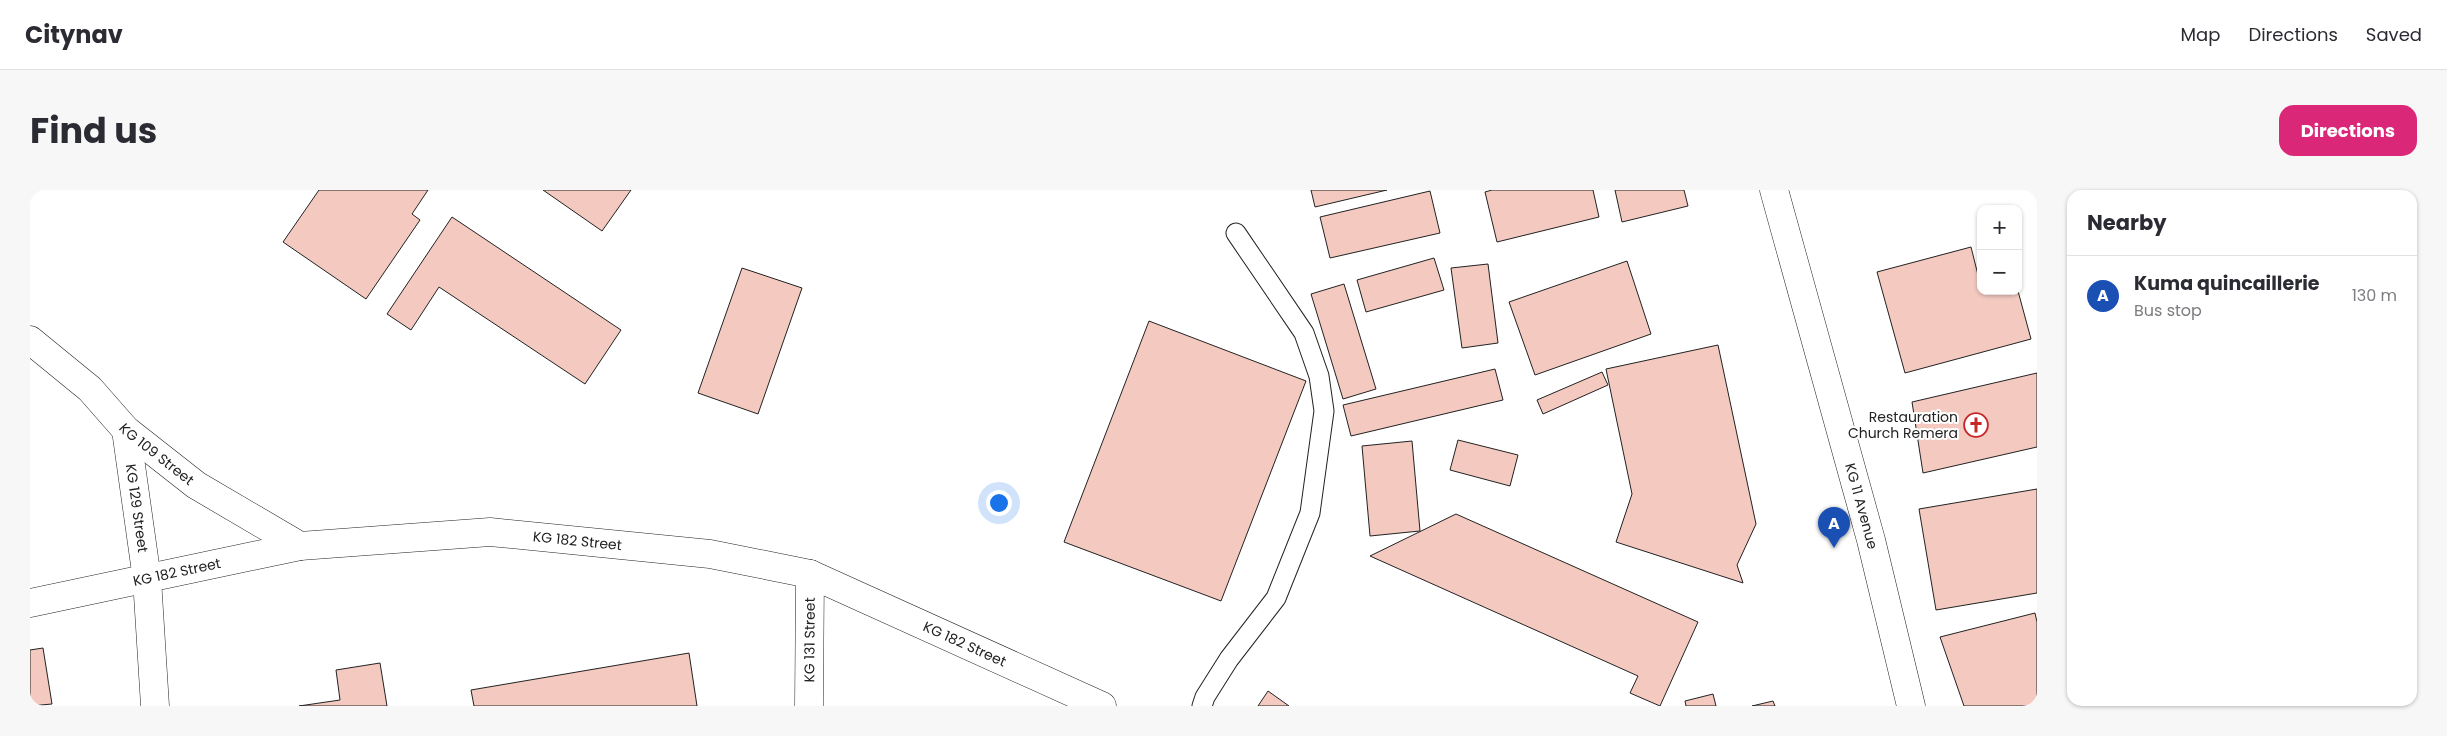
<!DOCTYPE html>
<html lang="en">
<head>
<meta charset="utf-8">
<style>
	body { margin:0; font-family:Poppins,sans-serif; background:#f7f7f7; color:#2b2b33 }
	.controls { position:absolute; right:15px; top:15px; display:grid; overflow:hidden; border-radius:10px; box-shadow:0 1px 4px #0004 }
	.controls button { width:45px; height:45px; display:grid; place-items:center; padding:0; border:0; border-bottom:1px solid #e1e1e2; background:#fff; color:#2b2b33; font:25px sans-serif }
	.you { position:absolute; left:968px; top:312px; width:18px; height:18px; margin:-12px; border:4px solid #fff; border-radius:50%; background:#1a73e8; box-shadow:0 0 0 8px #1a73e833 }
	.badge { display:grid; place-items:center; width:32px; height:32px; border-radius:50%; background:#db2777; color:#fff; font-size:16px; font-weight:700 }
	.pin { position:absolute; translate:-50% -41px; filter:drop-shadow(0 1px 2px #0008) }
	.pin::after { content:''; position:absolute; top:26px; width:18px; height:15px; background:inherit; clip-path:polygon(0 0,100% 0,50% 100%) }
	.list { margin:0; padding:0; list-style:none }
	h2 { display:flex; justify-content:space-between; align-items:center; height:65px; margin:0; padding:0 20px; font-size:21px }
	h2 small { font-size:16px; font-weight:400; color:#7c7c81 }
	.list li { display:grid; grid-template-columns:32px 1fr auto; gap:15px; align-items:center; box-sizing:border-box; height:80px; padding:0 20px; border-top:1px solid #e1e1e2 }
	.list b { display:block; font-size:19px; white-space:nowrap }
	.list p { margin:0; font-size:16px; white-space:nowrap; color:#7c7c81 }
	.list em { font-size:16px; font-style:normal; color:#7c7c81 }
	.map { position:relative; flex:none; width:2007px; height:516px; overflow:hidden; border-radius:15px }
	header { display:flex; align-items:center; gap:30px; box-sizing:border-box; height:70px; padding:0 25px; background:#fff; border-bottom:1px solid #e1e1e2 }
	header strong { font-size:24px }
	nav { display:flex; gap:28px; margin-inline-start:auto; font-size:18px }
	.intro { display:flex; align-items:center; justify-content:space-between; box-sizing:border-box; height:120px; padding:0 30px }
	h1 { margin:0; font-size:35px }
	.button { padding:12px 22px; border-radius:15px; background:#db2777; color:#fff; font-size:18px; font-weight:700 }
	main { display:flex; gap:30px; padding:0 30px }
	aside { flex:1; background:#fff; border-radius:15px; box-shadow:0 1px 4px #0004 }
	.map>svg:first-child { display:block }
	.building { fill:#f3c9c0; stroke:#222 }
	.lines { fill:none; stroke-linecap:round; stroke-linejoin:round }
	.service-casing { stroke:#222; stroke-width:21 }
	.minor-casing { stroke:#222; stroke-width:29 }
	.tertiary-casing { stroke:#222; stroke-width:29 }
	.secondary-casing { stroke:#222; stroke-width:29 }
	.service { stroke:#fff; stroke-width:19 }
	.minor { stroke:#fff; stroke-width:28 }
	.tertiary { stroke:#fff; stroke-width:28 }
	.secondary { stroke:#fff; stroke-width:28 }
	.labels { text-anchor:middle; stroke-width:4; stroke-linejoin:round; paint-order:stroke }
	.poi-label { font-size:14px; fill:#222; stroke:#fff; text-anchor:end }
	.street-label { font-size:14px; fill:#222; stroke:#fff }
</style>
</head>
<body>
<header>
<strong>Citynav</strong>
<nav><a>Map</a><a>Directions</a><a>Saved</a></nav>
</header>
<div class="intro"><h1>Find us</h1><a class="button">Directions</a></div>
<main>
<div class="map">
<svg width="2007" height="516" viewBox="0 0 2007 516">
	<rect width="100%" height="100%" fill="#fff"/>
	<path class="building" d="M289 0H398L382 24 390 30 336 109 253 52Z
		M513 0H601L572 41Z
		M1281 0H1357L1285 17Z
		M1462 0H1563L1569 27 1467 52 1455 2Z
		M1585 0H1654L1658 16 1592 32Z
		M1400 1 1410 43 1300 68 1290 27Z
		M422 27 591 140 555 194 409 97 381 140 357 124Z
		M1941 57 1948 85 1951 84V101H1988L2001 149 1875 183 1847 82Z
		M1404 68 1414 100 1336 122 1327 90Z
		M1597 71 1621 144 1505 185 1479 112Z
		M1458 74 1468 153 1432 158 1421 78Z
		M712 78 772 98 728 224 668 203Z
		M1314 94 1346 199 1313 209 1281 104Z
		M1119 131 1276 191 1191 411 1034 352Z
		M1688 155 1726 334 1707 375 1713 393 1586 352 1602 304 1576 179Z
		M1465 179 1473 210 1321 246 1313 215Z
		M1572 182 1578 195 1513 224 1507 210Z
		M2007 183V257L1893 283 1882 212Z
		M1428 250 1488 265 1480 296 1420 280Z
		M1382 251 1390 341 1340 346 1332 256Z
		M2007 299V403L1906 420 1889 319Z
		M1426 324 1668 432 1630 516 1600 503 1608 486 1340 366Z
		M2005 423 2007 432V516H1934L1910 447Z
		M13 458 22 514 0 516V460Z
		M659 463 667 516H444L441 500Z
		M350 473 357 516H269L310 510 306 480Z
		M1238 501 1259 516H1228Z
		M1683 504 1686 516H1656L1655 511Z
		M1743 511 1745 516H1722Z"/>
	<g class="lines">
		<g class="service-casing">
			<path id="service" d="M1172 516 1175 507 1199 469 1246 408 1280 323 1294 221 1289 186 1274 143 1206 43"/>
		</g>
		<g class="minor-casing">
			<g id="minor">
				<path id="s1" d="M0 413 270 356"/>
				<path id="s2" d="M779 516 780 384"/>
			</g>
		</g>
		<g class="tertiary-casing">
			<g id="tertiary">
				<path id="s3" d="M0 150 60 199 96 240 166 295 270 356 460 342 680 364 780 384 1072 516"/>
				<path id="s4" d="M96 240 117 389 125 516"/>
			</g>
		</g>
		<g class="secondary-casing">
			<g id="secondary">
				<path id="s5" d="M1744 0 1841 350 1881 516"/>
			</g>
		</g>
		<use href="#service" class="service"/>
		<use href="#minor" class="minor"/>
		<use href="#tertiary" class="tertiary"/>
		<use href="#secondary" class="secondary"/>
	</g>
	<defs>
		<g id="church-ring" transform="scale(1.25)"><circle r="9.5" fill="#fff" stroke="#c62828" stroke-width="1.5"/><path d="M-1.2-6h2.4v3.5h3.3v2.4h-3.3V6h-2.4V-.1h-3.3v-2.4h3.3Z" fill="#c62828"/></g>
	</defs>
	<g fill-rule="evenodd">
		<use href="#church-ring" x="1946" y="235"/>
	</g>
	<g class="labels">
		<g class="poi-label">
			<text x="1928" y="232">Restauration<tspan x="1928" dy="16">Church Remera</tspan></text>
		</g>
		<g class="street-label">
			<text dy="5" stroke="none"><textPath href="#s3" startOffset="171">KG 109 Street</textPath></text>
			<text dy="5" stroke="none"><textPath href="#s5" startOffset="328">KG 11 Avenue</textPath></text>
			<text dy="5" stroke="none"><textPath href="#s4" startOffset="79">KG 129 Street</textPath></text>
			<text dy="5" stroke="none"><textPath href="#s3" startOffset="620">KG 182 Street</textPath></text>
			<text dy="5" stroke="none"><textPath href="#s1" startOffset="150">KG 182 Street</textPath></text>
			<text dy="5" stroke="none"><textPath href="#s2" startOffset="66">KG 131 Street</textPath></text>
			<text dy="5" stroke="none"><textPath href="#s3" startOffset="1025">KG 182 Street</textPath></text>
		</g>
	</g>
</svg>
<div class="controls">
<button>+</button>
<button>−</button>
</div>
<div class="you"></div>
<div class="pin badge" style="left:1804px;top:358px;background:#1a4fb4">A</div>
</div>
<aside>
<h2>Nearby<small></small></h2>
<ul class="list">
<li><span class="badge" style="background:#1a4fb4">A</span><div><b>Kuma quincaillerie</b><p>Bus stop</p></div><em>130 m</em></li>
</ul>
</aside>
</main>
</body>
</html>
